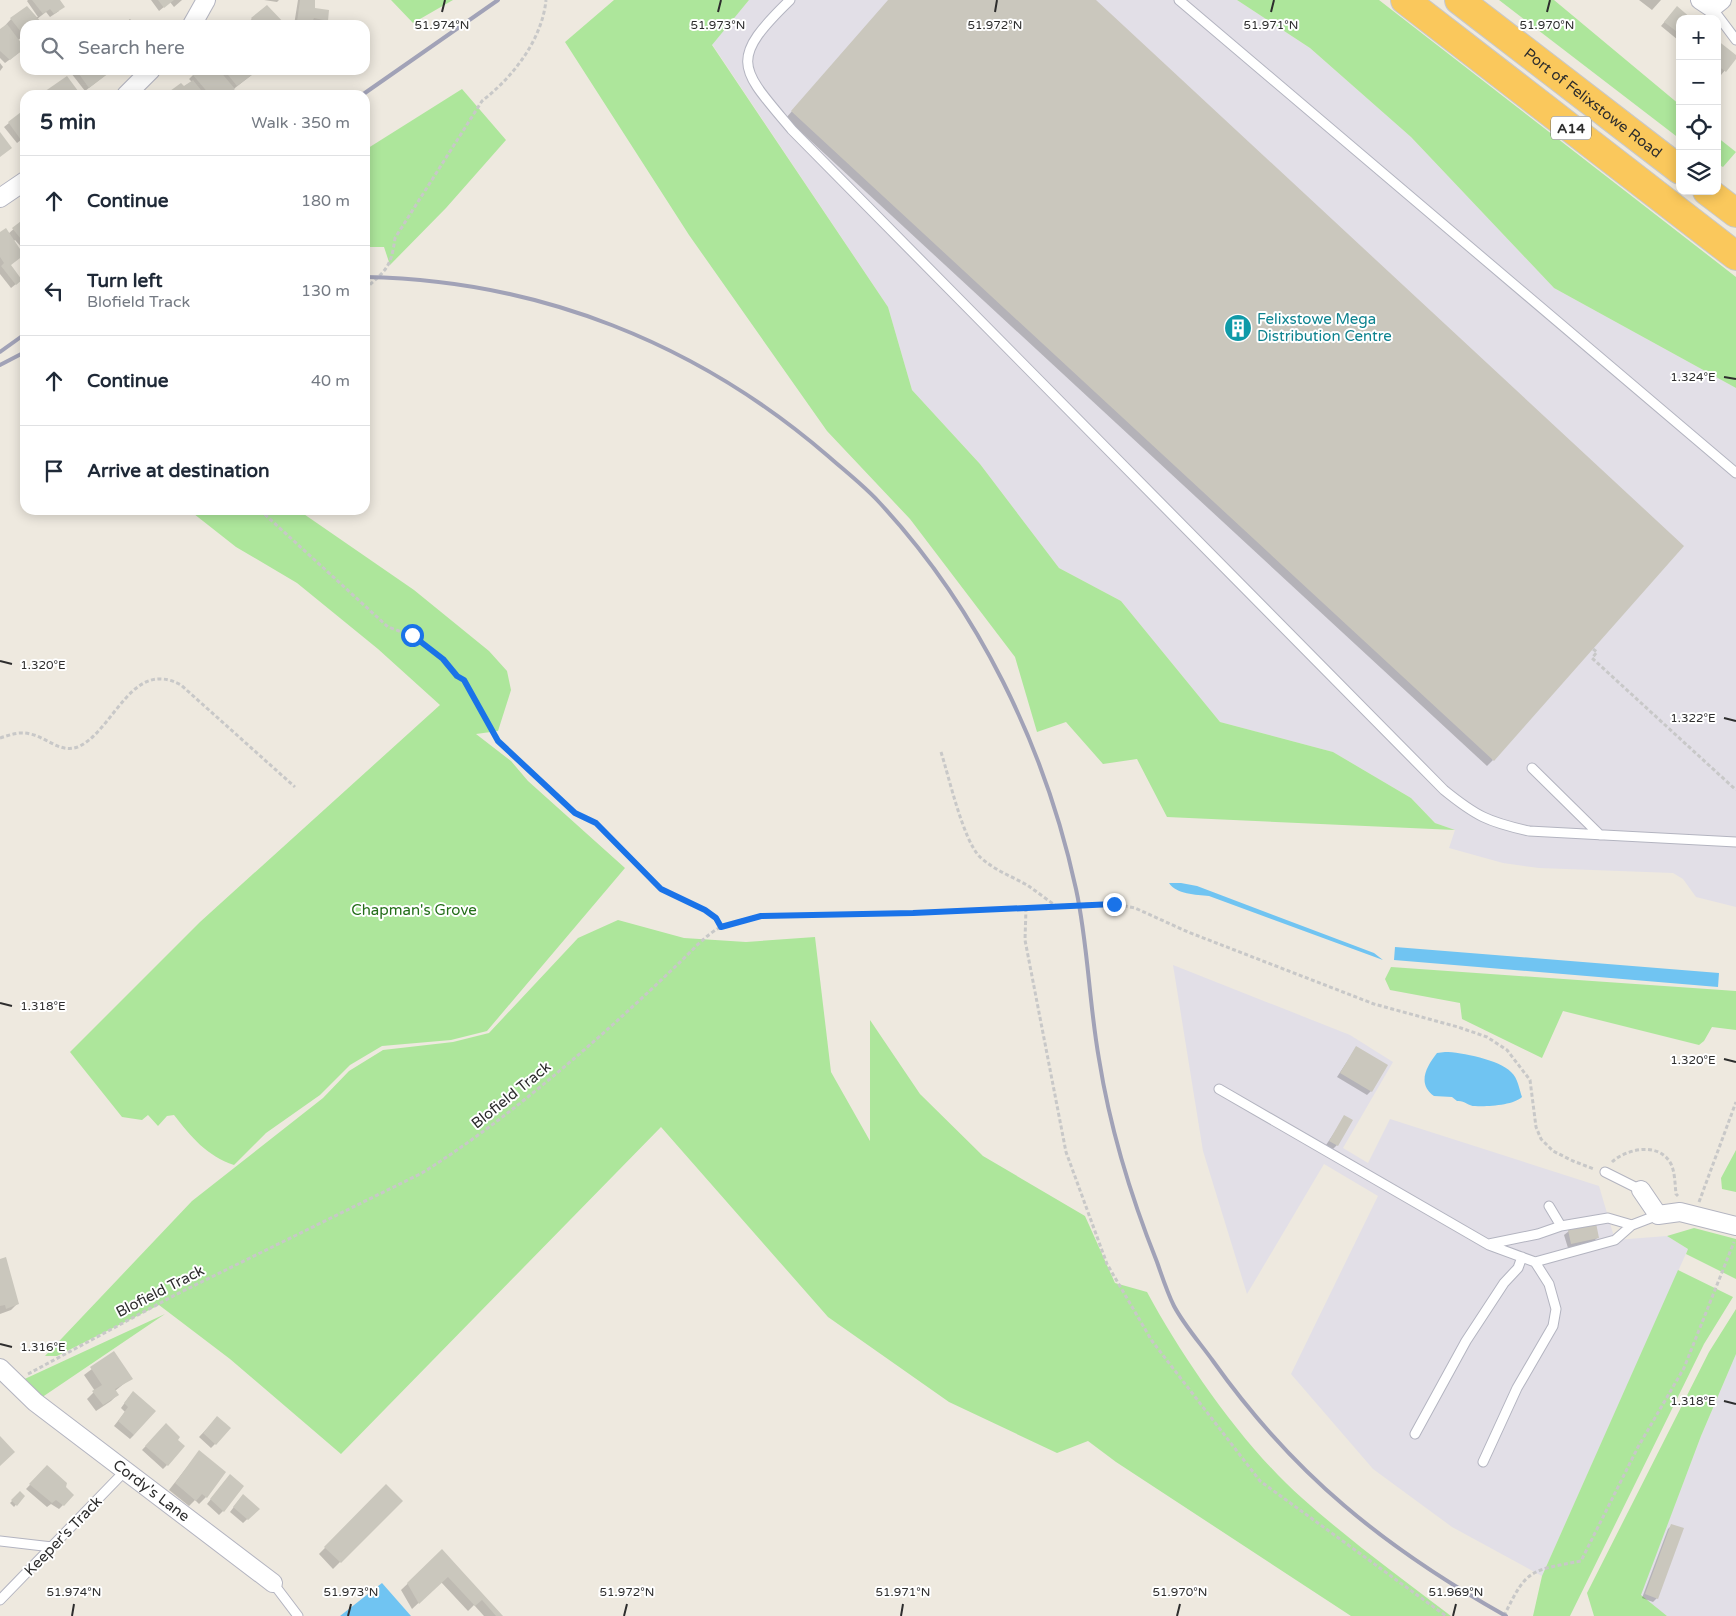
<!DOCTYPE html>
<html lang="en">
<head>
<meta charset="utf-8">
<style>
	body { margin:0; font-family:"Varela Round",sans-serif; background:#f6f6f7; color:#1f2937 }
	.controls { position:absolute; right:15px; top:15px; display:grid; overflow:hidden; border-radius:10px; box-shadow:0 2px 12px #0003 }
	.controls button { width:45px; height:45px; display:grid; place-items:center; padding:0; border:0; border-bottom:1px solid #e0e1e3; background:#fff; color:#1f2937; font:25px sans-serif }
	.stop { position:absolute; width:15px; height:15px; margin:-11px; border:4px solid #1a73e8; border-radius:50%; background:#fff }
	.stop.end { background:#1a73e8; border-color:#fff; box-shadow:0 1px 5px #0008 }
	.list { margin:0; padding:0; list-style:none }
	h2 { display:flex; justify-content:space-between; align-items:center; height:65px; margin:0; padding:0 20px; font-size:21px }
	h2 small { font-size:16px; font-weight:400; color:#747a83 }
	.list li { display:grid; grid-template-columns:32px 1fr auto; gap:15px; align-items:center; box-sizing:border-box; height:90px; padding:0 20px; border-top:1px solid #e0e1e3 }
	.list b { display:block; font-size:19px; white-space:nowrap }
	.list p { margin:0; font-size:16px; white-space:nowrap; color:#747a83 }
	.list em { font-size:16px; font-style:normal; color:#747a83 }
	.icon { flex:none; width:28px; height:28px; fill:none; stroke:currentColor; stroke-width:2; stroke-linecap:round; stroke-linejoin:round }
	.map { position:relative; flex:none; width:1736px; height:1616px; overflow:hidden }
	.search { position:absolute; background:#fff; box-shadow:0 2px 12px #0003; left:20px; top:20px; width:350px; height:55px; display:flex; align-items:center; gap:12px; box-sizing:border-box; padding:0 18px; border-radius:15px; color:#747a83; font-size:19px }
	.panel { position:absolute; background:#fff; box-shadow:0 2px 12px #0003; left:20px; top:90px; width:350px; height:425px; border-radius:15px }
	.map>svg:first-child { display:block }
	.industrial { fill:#e2dfe7 }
	.green { fill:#ade69b }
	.water { fill:#70c4f2 }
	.shadow { fill:#0003 }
	.building { fill:#cac7bd }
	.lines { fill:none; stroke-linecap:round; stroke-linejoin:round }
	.service-casing { stroke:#b3b4c0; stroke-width:11 }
	.minor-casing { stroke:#b3b4c0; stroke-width:20 }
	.trunk-casing { stroke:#c8c8c8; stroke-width:30 }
	.path { stroke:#c8c8c8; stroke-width:3; stroke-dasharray:4 2.5; stroke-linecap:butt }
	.service { stroke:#fff; stroke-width:9 }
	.minor { stroke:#fff; stroke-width:18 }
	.trunk { stroke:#fac85c; stroke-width:28 }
	.rail { stroke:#a1a2b7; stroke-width:4 }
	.route { stroke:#1a73e8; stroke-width:6 }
	.ticks { fill:none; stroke:#2d2d2d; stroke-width:2 }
	.labels { text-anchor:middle; stroke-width:4; stroke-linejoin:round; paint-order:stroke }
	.shield { fill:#fff; stroke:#6c6c6c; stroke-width:1 }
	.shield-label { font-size:14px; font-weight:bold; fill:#2d2d2d }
	.street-label { font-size:15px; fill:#2d2d2d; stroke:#fff }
	.culture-label { font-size:15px; fill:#0d838f; stroke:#fff; text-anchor:start }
	.park-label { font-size:15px; fill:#236e19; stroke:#fff }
	.ticks-label { font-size:12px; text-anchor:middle; fill:#2d2d2d; stroke:#fff; stroke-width:4; stroke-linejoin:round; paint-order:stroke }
</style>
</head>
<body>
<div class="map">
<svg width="1736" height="1616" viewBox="0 0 1736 1616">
	<rect width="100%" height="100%" fill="#eee9df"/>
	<path class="industrial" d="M749 0H1237L1310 48 1411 137 1554 288 1736 388V907L1696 897 1683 879 1673 873 1539 868 1503 863 1449 848 1455 830 1435 823 1411 798 1333 752 1220 722 1121 601 1059 568 980 464 912 390 888 307 712 44Z
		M1173 965 1350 1035 1393 1062 1343 1148 1368 1163 1390 1119 1599 1186 1615 1240 1667 1236 1688 1249 1542 1576 1452 1527 1373 1469 1291 1374 1378 1196 1324 1164 1247 1294 1203 1151Z
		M1736 1354V1616H1667L1640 1596 1701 1436Z"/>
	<path class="green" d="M391 0H453L413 23Z
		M614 0H749L712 45 888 307 912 390 980 464 1059 568 1121 601 1220 722 1333 752 1411 798 1435 823 1455 830 1167 817 1137 759 1103 764 1066 722 1037 732 1015 657 910 519 827 431 689 235 565 42Z
		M1237 0H1379L1736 277V388L1554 288 1411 137 1310 48Z
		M1499 0H1554L1680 105V139Z
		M462 89 506 140 446 208 390 265 384 247H365V150Z
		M1717 137 1736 152 1723 167 1717 164Z
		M189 510H298L414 590 489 651 507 671 511 690 498 731 476 734 511 761 528 781 625 868 487 1031 451 1040 382 1046 350 1065 320 1095 266 1133 234 1165C207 1156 191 1137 174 1115L167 1116 158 1126 148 1115 142 1120 122 1117 70 1052 200 922 440 705 378 649 297 583 236 547Z
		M618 920 684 938 746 942 815 937 831 1072 870 1141V1020L920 1094 983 1156 1085 1216 1115 1283 1147 1292C1183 1359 1244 1447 1302 1498 1349 1540 1401 1578 1451 1616H1351L1116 1462 1088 1441 1057 1453 949 1402 828 1317 661 1127 341 1454 230 1359 159 1305 57 1356H45L192 1201 323 1098 349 1071 383 1050 453 1042 489 1033 578 938Z
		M1391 967 1736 991V1030L1712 1027 1704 1041 1699 1045 1563 1011 1542 1058 1462 1019 1460 1003 1390 990 1385 979Z
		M1736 1150V1192L1722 1189 1721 1178Z
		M1694 1228 1736 1239V1279L1686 1254 1688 1249 1667 1236Z
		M1678 1270 1733 1297 1704 1344 1570 1616H1533L1542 1576Z
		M1736 1309V1354L1701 1436 1641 1595 1667 1616H1594L1587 1593 1709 1352Z
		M165 1314 35 1402 16 1383Z"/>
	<path class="water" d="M1169 883H1181L1197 886 1374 953 1383 960 1209 896C1196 895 1176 894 1169 883Z
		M1395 947 1719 973 1718 987 1394 960Z
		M1445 1052C1461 1052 1500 1060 1511 1072 1518 1078 1519 1089 1522 1097 1514 1105 1487 1107 1475 1106 1468 1106 1464 1100 1457 1101L1452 1097 1434 1096C1417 1084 1426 1067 1437 1053Z
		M382 1583 411 1616H340Z"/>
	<path class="shadow" d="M28 0H58L59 11 50 17 46 12 37 19 40 23 38 25H25V35L18 40 24 49 5 63 0 58V31L11 19 38 17 27 1Z
		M151 0H182L174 7 170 2 159 11Z
		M264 0H279L277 2Z
		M298 0H314V9L326 20 322 25 311 22 310 25H294Z
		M889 0H1094L1493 760 1487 766 786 118Z
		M1639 0H1661L1652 10Z
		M1673 12 1680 19 1678 40 1661 26Z
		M130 19 135 25H123Z
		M252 19 284 25H243Z
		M1717 41 1736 57 1721 75 1717 72Z
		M0 63 3 67 0 71Z
		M74 70H112L85 91 71 73Z
		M198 70H258L226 95H168L192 82 189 79Z
		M25 110V137L17 143 4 127Z
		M25 219V251L15 240 13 242 10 265 16 284 11 288 0 274V234H8Z
		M1356 1048 1371 1091 1367 1095 1337 1077Z
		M1345 1117 1337 1145 1333 1149 1326 1145Z
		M1569 1231 1598 1237 1594 1241 1568 1248 1564 1235Z
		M0 1260 18 1303 11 1310 0 1314Z
		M113 1353 131 1378 115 1391 117 1395 111 1401 96 1411 87 1399 95 1391 84 1375Z
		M129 1397 134 1435 130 1439 114 1426 125 1412 121 1408Z
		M217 1418 215 1444 211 1448 199 1437Z
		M162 1429 167 1465 163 1469 142 1450Z
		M199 1452 206 1497 199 1504 195 1500 189 1506 169 1490Z
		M47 1467 63 1505 59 1509 51 1504 47 1507 26 1489Z
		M226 1480 223 1511 219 1515 207 1504Z
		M386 1486 401 1501 333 1569 319 1554Z
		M20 1493 23 1496 14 1507 10 1503Z
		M239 1500 258 1509 243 1523 230 1512Z
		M1672 1525 1657 1598 1653 1602 1642 1598 1668 1529Z
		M442 1551 502 1616H484L474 1605 468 1611 441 1582 412 1609 401 1590Z"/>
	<path class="building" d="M32 0H60L65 7 54 14 50 9 43 14Z
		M158 0H174L164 8Z
		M300 0H315V8L329 10 328 21 314 18 311 25 297 22Z
		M888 0H1096L1684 546 1494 761 791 111Z
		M267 5 286 25H257L251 18Z
		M27 6 42 23 25 25V37L10 18Z
		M1677 6 1692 19H1680V34L1664 22Z
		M7 24 25 48 10 60 0 51V29Z
		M1717 40 1736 55V59L1726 72 1717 65Z
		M76 70H113L89 88Z
		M197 70H219L235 89 227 95H210L192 74Z
		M224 70H254L256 72 237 86Z
		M67 76 81 95H41V94Z
		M193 80 205 95H174L170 91 181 83 184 86Z
		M25 109V137L21 140 8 122Z
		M0 132 12 148 0 157Z
		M25 218V244L12 228Z
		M6 228 24 255 11 265 22 280 16 285 1 266 4 263 0 257V232Z
		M1356 1046 1388 1065 1372 1092 1340 1073Z
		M1344 1115 1353 1120 1338 1146 1329 1141Z
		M1596 1223 1599 1238 1571 1244 1568 1230Z
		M6 1257 19 1304 6 1309 5 1305 0 1306V1259Z
		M114 1351 133 1379 115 1389 119 1395 103 1405 92 1391 102 1385 90 1367Z
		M133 1391 156 1411 134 1435 118 1421 128 1407 124 1403Z
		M217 1416 231 1428 216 1445 203 1433Z
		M166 1423 180 1437 178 1440 185 1446 168 1466 145 1446Z
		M0 1436 15 1452 0 1466Z
		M199 1450 226 1472 207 1498 202 1494 196 1501 175 1483Z
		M47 1465 67 1483 66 1487 74 1495 64 1506 56 1500 52 1503 29 1484Z
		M230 1474 244 1486 224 1512 210 1499Z
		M386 1484 403 1501 341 1563 324 1547Z
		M20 1491 25 1496 17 1506 11 1500Z
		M243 1494 260 1509 248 1520 233 1507Z
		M1671 1524 1684 1528 1658 1599 1645 1594Z
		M442 1549 461 1570 503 1616H496L482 1600 475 1606 448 1577 419 1604 407 1583Z"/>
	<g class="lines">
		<g class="service-casing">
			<path id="service" d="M790 0C727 61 740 68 792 130L1444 790C1476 816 1488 822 1529 831L1736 842
				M1179 0 1736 473
				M1712 8 1736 40
				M1532 768 1600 835
				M1219 1089 1489 1245 1535 1262 1549 1284 1556 1309 1553 1326 1517 1388 1483 1462
				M1605 1172 1641 1190
				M1549 1206 1561 1226
				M1489 1244 1538 1234 1561 1226 1608 1218 1632 1225
				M1535 1262 1615 1240 1632 1225 1658 1215
				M1415 1434 1466 1341 1504 1283 1518 1268 1522 1257
				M0 1541 52 1547
				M273 1583 298 1616
				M0 1600 125 1471"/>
		</g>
		<g class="minor-casing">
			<g id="minor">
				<path d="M1700 0 1712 8 1722 0"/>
				<path d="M192 25 206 0"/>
				<path d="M126 95 151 70"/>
				<path d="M0 198 25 181"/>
				<path d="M1641 1190 1658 1215 1680 1212 1736 1226"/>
				<path id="s1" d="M0 1368 35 1402 273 1583"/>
			</g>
		</g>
		<g class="trunk-casing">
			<g id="trunk">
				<path d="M1405 0 1736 256"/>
				<path id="s2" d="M1459 0 1680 170"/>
				<path d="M1707 191 1736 213"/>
			</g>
		</g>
		<path class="path" d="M365 289C386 270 391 268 395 238L482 101C513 77 542 40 546 0
			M260 510 388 627C409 634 425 643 442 658 450 665 454 675 464 680L498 741 575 813 596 823 661 889 705 910 716 918 721 927
			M1593 649 1597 652 1592 658 1736 790
			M0 738C10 735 19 731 30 734 47 737 61 755 80 746 115 728 132 658 181 685L295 787
			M941 752C949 777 963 840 980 857 994 870 1011 876 1027 885 1036 891 1046 899 1055 905
			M1026 908 1025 940 1066 1152 1107 1264 1152 1341 1260 1481 1446 1616
			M1612 1162C1626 1149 1659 1141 1671 1164 1675 1172 1675 1185 1676 1194L1678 1196
			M1699 1202 1736 1102
			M28 1374 175 1295 422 1173C486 1133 543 1086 600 1036 626 1013 652 989 678 964 691 952 705 935 721 927 733 921 748 919 761 916L913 913 1089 904H1114L1135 908 1188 932 1374 1004 1458 1027 1487 1037 1507 1050 1530 1080 1536 1127 1541 1139 1553 1151 1573 1161 1594 1169
			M1504 1616C1527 1568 1530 1571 1581 1561L1638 1447 1684 1368 1734 1242"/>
		<use href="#service" class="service"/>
		<use href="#minor" class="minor"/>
		<use href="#trunk" class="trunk"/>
		<path class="rail" d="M362 95 498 0
			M365 277C538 280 697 343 828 456 845 471 863 485 878 501 978 608 1045 746 1076 889 1088 944 1089 1003 1099 1059 1110 1128 1131 1197 1157 1262 1162 1276 1167 1292 1174 1306 1184 1325 1200 1343 1213 1361 1294 1475 1385 1548 1506 1616
			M0 352 25 334
			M0 365 25 352"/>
	</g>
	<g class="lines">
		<path class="route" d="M412 635 443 659 457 676 464 680 498 741 575 813 596 823 661 889 705 910 716 918 721 927 761 916 913 913 1114 904"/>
	</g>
	<path class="ticks" d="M442 12 445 0M718 12 721 0M995 12 997 0M1271 12 1274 0M1547 12 1550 0M1724 377 1736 379M0 661 12 664M1724 718 1736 721M0 1003 12 1006M1724 1059 1736 1062M0 1344 12 1347M1724 1401 1736 1404M72 1616 74 1604M348 1616 351 1604M624 1616 627 1604M901 1616 903 1604M1177 1616 1180 1604M1453 1616 1456 1604"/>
	<defs>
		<g id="building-disc" transform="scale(1.4375)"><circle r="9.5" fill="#0f9aa8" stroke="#fff"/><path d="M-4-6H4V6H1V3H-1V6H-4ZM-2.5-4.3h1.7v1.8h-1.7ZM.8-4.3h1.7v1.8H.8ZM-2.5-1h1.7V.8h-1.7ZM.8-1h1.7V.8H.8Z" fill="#fff"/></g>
	</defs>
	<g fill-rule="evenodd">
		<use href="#building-disc" x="1238" y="328"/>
	</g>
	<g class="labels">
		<rect class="shield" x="1551" y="116.5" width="40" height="23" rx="4"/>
		<g class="shield-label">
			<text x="1571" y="133">A14</text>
		</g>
		<g class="street-label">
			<text dy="5" stroke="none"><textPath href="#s2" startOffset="169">Port of Felixstowe Road</textPath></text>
			<text transform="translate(511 1095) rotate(-39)" y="5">Blofield Track</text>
			<text transform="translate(160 1291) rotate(-27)" y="5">Blofield Track</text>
			<text dy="5" stroke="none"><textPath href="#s1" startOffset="195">Cordy's Lane</textPath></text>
			<text transform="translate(63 1536) rotate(-46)" y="5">Keeper's Track</text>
		</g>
		<g class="culture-label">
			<text x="1257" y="324">Felixstowe Mega<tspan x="1257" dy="17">Distribution Centre</tspan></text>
		</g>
		<g class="park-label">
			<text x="414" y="915">Chapman's Grove</text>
		</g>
	</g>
	<g class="ticks-label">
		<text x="442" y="29">51.974°N</text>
		<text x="718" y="29">51.973°N</text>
		<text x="995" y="29">51.972°N</text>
		<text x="1271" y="29">51.971°N</text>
		<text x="1547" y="29">51.970°N</text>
		<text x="1693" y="381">1.324°E</text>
		<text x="43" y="669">1.320°E</text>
		<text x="1693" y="722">1.322°E</text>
		<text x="43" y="1010">1.318°E</text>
		<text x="1693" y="1064">1.320°E</text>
		<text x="43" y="1351">1.316°E</text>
		<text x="1693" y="1405">1.318°E</text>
		<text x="74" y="1596">51.974°N</text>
		<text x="351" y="1596">51.973°N</text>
		<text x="627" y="1596">51.972°N</text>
		<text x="903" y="1596">51.971°N</text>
		<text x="1180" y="1596">51.970°N</text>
		<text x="1456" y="1596">51.969°N</text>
	</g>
</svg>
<div class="controls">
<button>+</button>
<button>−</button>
<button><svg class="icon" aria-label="locate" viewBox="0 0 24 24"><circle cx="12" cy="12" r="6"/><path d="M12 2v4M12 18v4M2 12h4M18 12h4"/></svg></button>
<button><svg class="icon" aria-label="layers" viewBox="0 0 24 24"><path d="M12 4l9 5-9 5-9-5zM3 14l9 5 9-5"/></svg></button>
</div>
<div class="stop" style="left:412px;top:635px"></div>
<div class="stop end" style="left:1114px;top:904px"></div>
<div class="search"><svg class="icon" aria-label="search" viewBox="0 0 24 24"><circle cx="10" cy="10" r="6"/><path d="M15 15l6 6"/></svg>Search here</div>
<section class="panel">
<h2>5 min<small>Walk · 350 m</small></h2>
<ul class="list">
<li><svg class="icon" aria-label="ahead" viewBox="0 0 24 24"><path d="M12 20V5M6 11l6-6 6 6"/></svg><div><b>Continue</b></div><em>180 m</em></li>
<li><svg class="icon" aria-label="left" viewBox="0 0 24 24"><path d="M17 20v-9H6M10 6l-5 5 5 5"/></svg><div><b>Turn left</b><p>Blofield Track</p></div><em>130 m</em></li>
<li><svg class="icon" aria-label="ahead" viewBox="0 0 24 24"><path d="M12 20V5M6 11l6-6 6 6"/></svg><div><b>Continue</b></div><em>40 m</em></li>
<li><svg class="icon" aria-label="arrive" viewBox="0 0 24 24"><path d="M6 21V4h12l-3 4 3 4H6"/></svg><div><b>Arrive at destination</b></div></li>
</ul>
</section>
</div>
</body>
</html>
